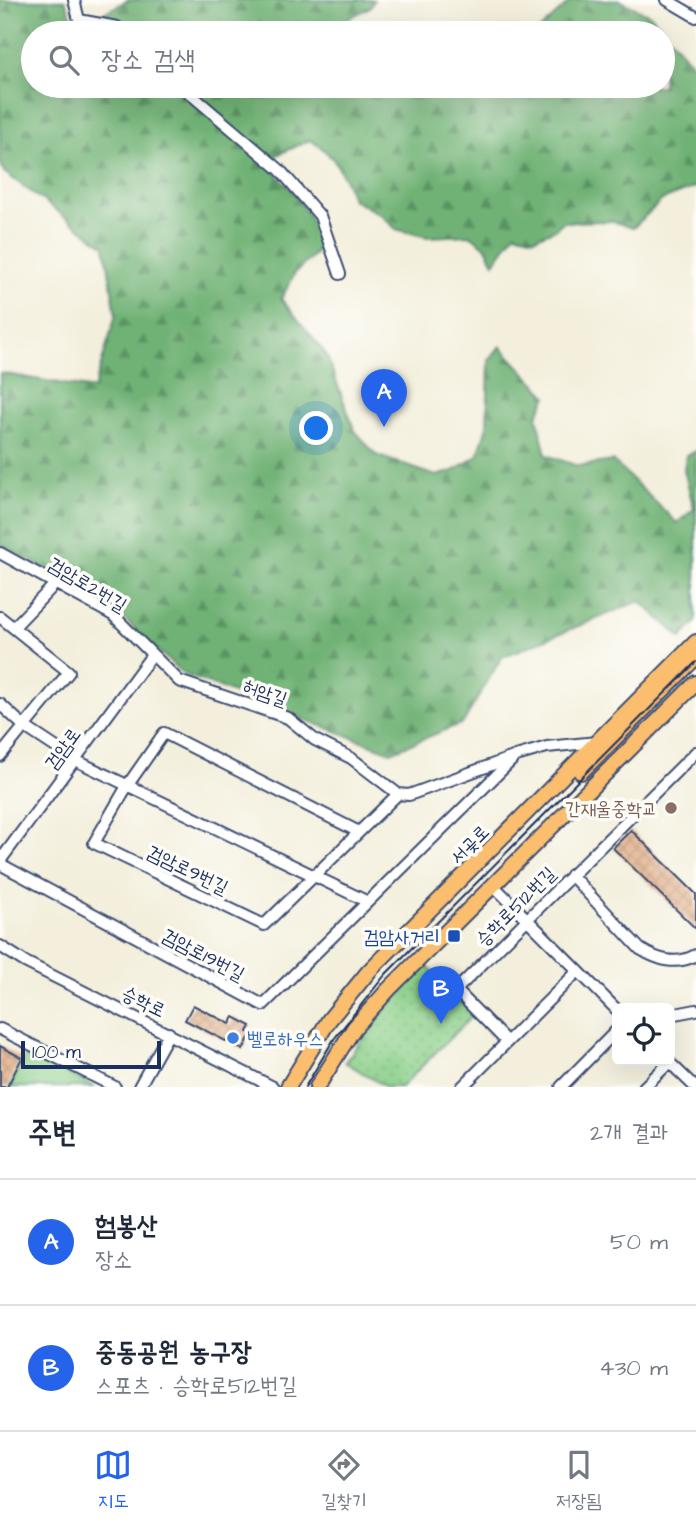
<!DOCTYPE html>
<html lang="ko">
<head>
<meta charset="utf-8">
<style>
	body { margin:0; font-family:"Architects Daughter","Poor Story",sans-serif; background:#f6f6f7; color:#1f2937 }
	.controls { position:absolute; right:21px; bottom:21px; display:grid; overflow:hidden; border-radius:10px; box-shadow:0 7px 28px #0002 }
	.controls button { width:63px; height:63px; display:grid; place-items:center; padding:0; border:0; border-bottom:2px solid #e0e1e3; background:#fff; color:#1f2937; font:35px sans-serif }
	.scale { position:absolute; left:21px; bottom:18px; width:140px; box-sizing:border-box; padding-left:7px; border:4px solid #1b2f5e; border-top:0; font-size:19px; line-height:24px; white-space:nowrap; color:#1b2f5e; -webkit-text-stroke:5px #fdfcf7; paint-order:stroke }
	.you { position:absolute; left:317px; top:429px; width:24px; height:24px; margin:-18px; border:5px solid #fff; border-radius:50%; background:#1a73e8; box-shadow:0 0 0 10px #1a73e833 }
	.badge { display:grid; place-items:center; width:46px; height:46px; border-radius:50%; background:#2563eb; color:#fff; font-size:23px; font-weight:700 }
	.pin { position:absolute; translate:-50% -58px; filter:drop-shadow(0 2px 4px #0008) }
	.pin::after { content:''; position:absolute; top:37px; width:24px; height:21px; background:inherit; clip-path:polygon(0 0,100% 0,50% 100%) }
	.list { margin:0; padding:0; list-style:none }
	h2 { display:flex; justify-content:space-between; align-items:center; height:91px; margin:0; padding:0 28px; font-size:30px }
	h2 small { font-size:23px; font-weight:400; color:#747a83 }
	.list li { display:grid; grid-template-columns:46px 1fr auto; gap:21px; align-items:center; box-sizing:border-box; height:126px; padding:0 28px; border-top:2px solid #e0e1e3 }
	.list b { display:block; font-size:26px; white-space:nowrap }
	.list p { margin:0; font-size:23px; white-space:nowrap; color:#747a83 }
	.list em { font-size:23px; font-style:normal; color:#747a83 }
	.icon { flex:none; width:38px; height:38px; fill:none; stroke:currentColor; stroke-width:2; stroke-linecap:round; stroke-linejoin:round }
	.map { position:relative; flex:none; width:696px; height:1087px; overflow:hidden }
	.search { position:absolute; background:#fff; box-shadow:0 7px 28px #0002; left:21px; right:21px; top:21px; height:77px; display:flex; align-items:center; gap:18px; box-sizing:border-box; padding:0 24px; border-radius:38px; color:#747a83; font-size:26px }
	.sheet { height:343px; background:#fff }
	nav { display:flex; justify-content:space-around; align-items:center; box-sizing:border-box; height:98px; border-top:2px solid #e0e1e3; background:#fff; font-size:19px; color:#747a83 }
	nav a { display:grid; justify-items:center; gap:4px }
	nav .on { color:#2563eb }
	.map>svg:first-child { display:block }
	.grass { fill:url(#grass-dots); stroke:#527f74; stroke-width:2 }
	.forest { fill:url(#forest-firs); stroke:#45706a; stroke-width:2 }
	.garden { fill:#8acf89; stroke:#527f74; stroke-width:2 }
	.building { fill:url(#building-cross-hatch) }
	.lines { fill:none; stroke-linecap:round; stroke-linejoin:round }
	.minor-casing { stroke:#3b4c71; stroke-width:14 }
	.major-casing { stroke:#3b4c71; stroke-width:18 }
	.minor { stroke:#fff; stroke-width:10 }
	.major { stroke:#fbbe6e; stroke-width:14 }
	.tram { stroke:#1b2f5e; stroke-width:2 }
	.education-dot { fill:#8d6e63; stroke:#fdfcf7; stroke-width:2.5 }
	.transit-dot { fill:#1a4fb4; stroke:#fdfcf7; stroke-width:2.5 }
	.shop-dot { fill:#3f7fe0; stroke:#fdfcf7; stroke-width:2.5 }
	.labels { text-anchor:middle; stroke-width:7; stroke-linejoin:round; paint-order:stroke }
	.street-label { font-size:19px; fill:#1b2f5e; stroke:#fdfcf7 }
	.education-label { font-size:19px; fill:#785e54; stroke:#fdfcf7; text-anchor:end }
	.transit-label { font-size:19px; fill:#164399; stroke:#fdfcf7; text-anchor:end }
	.shop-label { font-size:19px; fill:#366cbe; stroke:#fdfcf7; text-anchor:start }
</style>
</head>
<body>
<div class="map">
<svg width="696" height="1087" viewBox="0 0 696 1087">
	<defs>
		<pattern id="grass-dots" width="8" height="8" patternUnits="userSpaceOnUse" patternTransform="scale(1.75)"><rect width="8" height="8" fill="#8acf89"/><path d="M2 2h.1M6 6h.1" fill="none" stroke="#76b279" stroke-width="1.8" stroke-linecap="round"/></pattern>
		<pattern id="forest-firs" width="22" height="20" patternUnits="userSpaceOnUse" patternTransform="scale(1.75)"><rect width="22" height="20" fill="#6fb275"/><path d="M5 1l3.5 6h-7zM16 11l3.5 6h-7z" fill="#5a9163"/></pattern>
		<pattern id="building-cross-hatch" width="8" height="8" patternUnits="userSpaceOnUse" patternTransform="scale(1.75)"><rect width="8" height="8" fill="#e0a87e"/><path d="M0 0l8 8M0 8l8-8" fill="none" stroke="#b5896a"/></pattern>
	</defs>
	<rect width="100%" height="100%" fill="#fdfcf7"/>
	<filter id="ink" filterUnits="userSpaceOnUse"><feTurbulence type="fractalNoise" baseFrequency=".0143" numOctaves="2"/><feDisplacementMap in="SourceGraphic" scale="14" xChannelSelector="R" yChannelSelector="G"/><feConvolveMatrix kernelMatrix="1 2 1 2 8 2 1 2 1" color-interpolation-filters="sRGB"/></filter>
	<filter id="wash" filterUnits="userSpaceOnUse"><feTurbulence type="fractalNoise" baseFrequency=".00686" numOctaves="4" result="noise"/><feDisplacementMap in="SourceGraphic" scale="28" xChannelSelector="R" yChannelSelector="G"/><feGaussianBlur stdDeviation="1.57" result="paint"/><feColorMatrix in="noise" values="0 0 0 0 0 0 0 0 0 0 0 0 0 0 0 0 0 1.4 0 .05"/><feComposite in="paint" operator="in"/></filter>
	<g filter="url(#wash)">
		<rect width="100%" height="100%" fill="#f3efdc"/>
		<path class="grass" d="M427 966 474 1014 401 1087H386L345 1062 384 1010Z"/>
		<path class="forest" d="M0 0H65L76 28 128 0H374L370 7 336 25 342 33H33V86H663V33H536L572 0H619L652 16 696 69V187L662 200 633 228 611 221 563 222 554 230 534 238 515 233 494 263 486 247 470 235 427 237 396 229 380 214 352 199C343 172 335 155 310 140L268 159C274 175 284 180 294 193 306 210 315 227 323 246L295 273 281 299 326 354 355 431 376 455 436 476 454 471 478 455 487 426 489 360 500 346 547 396 537 416 546 455 578 466 613 461 677 523 694 509 684 470 686 455 696 451V622L681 638 640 601 502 657 463 723 391 752 183 674 107 603 0 544V373L94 389 116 314 105 246 4 172 0 161Z"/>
		<path class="garden" d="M27 1053 95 1087H10Z"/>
		<g id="blocks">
			<path class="building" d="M631 830 696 894V929L613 848Z
				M193 1005 230 1024 234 1017 251 1026 248 1032 251 1034 243 1050 185 1020Z
				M0 1046 22 1058 7 1087H0Z"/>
		</g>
	</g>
	<g filter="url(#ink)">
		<use href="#blocks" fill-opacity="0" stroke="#3b4c71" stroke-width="2"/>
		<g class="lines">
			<g class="minor-casing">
				<path id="minor" d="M74 0 79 20 117 27 125 33
					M667 0 696 17
					M181 86 280 170 320 216 340 274
					M0 553 113 615 179 681 288 718 315 740 351 758 398 794 409 795 516 756 547 747 597 742
					M0 617 69 672 0 756
					M14 627 56 583
					M0 704 25 727 75 760 366 901
					M359 832 164 733 127 786 94 843 264 925 398 794
					M0 861 152 655
					M0 864 263 1005 512 760
					M571 875 640 949C658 960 676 966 696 955
					M493 885 617 1010
					M0 946 25 962 273 1087
					M670 1015 696 1010
					M0 1029 115 1087
					M507 1042 578 971
					M668 1061 695 1087
					M139 1087 169 1033
					M462 1087 507 1042 456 990 696 752
					M561 1087 617 1030
					M644 1087 670 1062"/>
			</g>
			<g class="major-casing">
				<path id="major" d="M581 772 696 657
					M288 1087 329 1020 369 971 696 642
					M317 1087 354 1028 389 989 696 683"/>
			</g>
			<use href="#minor" class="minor"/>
			<use href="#major" class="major"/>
			<path class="tram" d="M305 1087 334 1039 385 975 696 662"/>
		</g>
	</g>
	<circle class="education-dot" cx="671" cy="808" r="7"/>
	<rect class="transit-dot" x="447" y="929" width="14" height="14" rx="3.5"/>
	<circle class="shop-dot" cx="233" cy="1038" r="7"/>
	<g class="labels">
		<g class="street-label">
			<text transform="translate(88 584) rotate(31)" y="7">검암로2번길</text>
			<text transform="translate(265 692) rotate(19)" y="7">허암길</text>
			<text transform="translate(62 748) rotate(-54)" y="7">검암로</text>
			<text transform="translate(469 844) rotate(-45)" y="7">서곶로</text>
			<text transform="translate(188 869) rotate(26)" y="7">검암로9번길</text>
			<text transform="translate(515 906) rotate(-45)" y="7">승학로512번길</text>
			<text transform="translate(204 954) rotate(28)" y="7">검암로19번길</text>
			<text transform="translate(144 1001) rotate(26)" y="7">승학로</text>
		</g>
		<g class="education-label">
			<text x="657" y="815">간재울중학교</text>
		</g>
		<g class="transit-label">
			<text x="440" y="943">검암사거리</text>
		</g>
		<g class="shop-label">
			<text x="247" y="1045">벨로하우스</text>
		</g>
	</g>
</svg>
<div class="controls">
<button><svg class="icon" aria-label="locate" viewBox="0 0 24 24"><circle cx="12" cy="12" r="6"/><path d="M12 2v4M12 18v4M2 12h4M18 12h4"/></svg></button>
</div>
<div class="scale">100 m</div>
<div class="you"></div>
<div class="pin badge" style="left:384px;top:427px">A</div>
<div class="pin badge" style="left:441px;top:1024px">B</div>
<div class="search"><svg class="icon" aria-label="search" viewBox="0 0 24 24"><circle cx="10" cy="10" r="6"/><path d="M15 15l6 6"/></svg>장소 검색</div>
</div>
<section class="sheet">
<h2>주변<small>2개 결과</small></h2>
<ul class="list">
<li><span class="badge">A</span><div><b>험봉산</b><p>장소</p></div><em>50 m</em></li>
<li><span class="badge">B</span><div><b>중동공원 농구장</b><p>스포츠 · 승학로512번길</p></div><em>430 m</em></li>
</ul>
</section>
<nav>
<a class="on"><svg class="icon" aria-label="map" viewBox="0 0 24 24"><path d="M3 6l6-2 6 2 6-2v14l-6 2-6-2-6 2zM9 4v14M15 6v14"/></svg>지도</a>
<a><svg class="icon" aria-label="directions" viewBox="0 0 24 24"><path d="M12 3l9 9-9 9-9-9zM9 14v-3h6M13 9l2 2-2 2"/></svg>길찾기</a>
<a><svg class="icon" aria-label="saved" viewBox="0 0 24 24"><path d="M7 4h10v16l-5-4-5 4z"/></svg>저장됨</a>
</nav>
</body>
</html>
